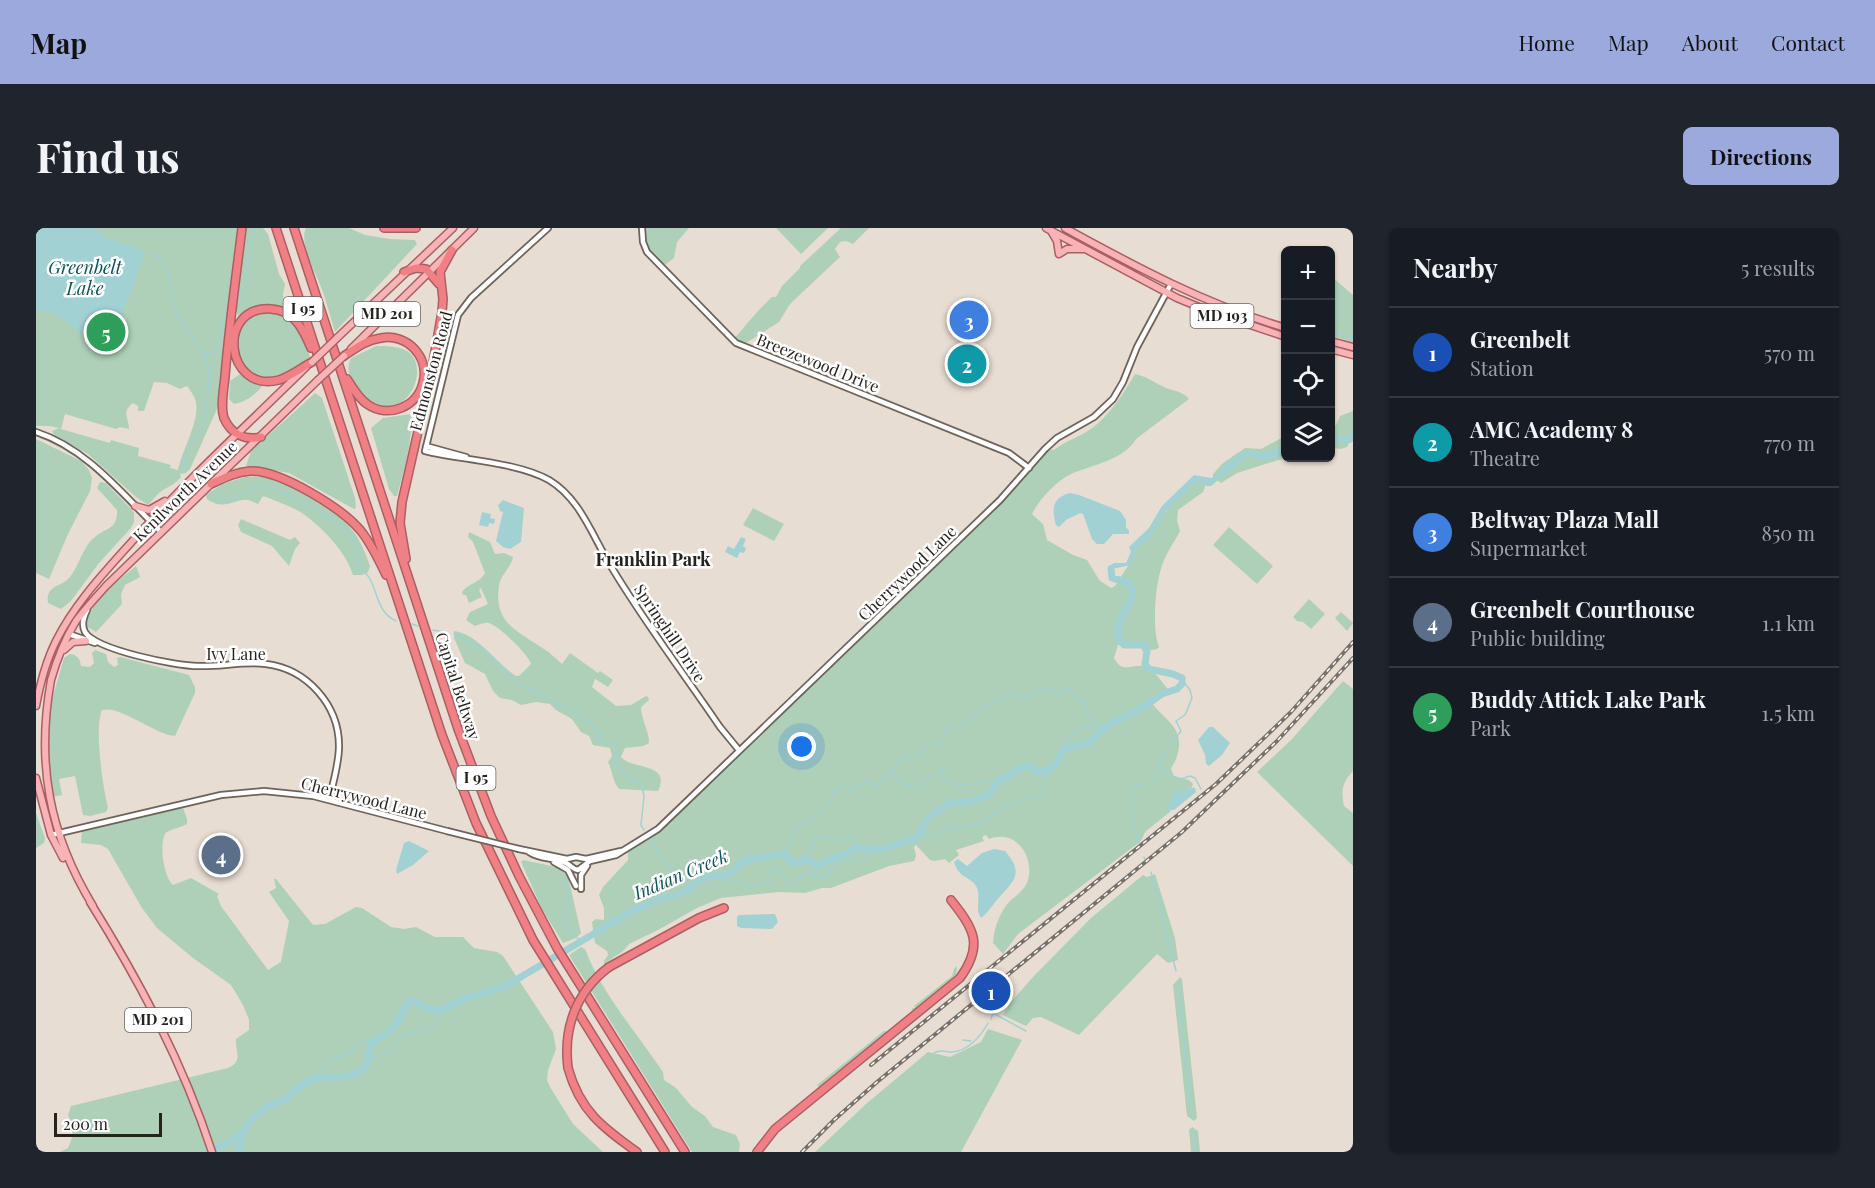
<!DOCTYPE html>
<html lang="en">
<head>
<meta charset="utf-8">
<style>
	body { margin:0; font-family:"Playfair Display",serif; background:#20242c; color:#f1f3f6 }
	.controls { position:absolute; right:18px; top:18px; display:grid; overflow:hidden; border-radius:9px; box-shadow:0 2px 4px #0004 }
	.controls button { width:54px; height:54px; display:grid; place-items:center; padding:0; border:0; border-bottom:2px solid #363941; background:#171b24; color:#f1f3f6; font:30px sans-serif }
	.scale { position:absolute; left:18px; bottom:15px; width:108px; box-sizing:border-box; padding-left:6px; border:3px solid #26221e; border-top:0; font-size:16px; line-height:21px; white-space:nowrap; color:#26221e; -webkit-text-stroke:4px #fff; paint-order:stroke }
	.you { position:absolute; left:766px; top:519px; width:21px; height:21px; margin:-15px; border:4px solid #fff; border-radius:50%; background:#1a73e8; box-shadow:0 0 0 9px #1a73e833 }
	.badge { display:grid; place-items:center; width:39px; height:39px; border-radius:50%; background:#9ca9dd; color:#fff; font-size:20px; font-weight:700 }
	.pin { position:absolute; translate:-50% -50%; border:3px solid #fff; box-shadow:0 2px 6px #0006 }
	.list { margin:0; padding:0; list-style:none }
	h2 { display:flex; justify-content:space-between; align-items:center; height:78px; margin:0; padding:0 24px; font-size:26px }
	h2 small { font-size:20px; font-weight:400; color:#9ea1a6 }
	.list li { display:grid; grid-template-columns:39px 1fr auto; gap:18px; align-items:center; box-sizing:border-box; height:90px; padding:0 24px; border-top:2px solid #363941 }
	.list b { display:block; font-size:22px; white-space:nowrap }
	.list p { margin:0; font-size:20px; white-space:nowrap; color:#9ea1a6 }
	.list em { font-size:20px; font-style:normal; color:#9ea1a6 }
	.icon { flex:none; width:33px; height:33px; fill:none; stroke:currentColor; stroke-width:2; stroke-linecap:round; stroke-linejoin:round }
	.map { position:relative; flex:none; width:1317px; height:924px; overflow:hidden; border-radius:9px }
	header { display:flex; align-items:center; gap:36px; box-sizing:border-box; height:84px; padding:0 30px; background:#9ca9dd; color:#111 }
	header strong { font-size:28px }
	nav { display:flex; gap:33px; margin-inline-start:auto; font-size:21px }
	.intro { display:flex; align-items:center; justify-content:space-between; box-sizing:border-box; height:144px; padding:0 36px }
	h1 { margin:0; font-size:42px }
	.button { padding:15px 27px; border-radius:9px; background:#9ca9dd; color:#111; font-size:21px; font-weight:700 }
	main { display:flex; gap:36px; padding:0 36px }
	aside { flex:1; background:#171b24; border-radius:9px; box-shadow:0 2px 4px #0004 }
	.map>svg:first-child { display:block }
	.green { fill:#aed0b9; fill-rule:evenodd }
	.water { fill:#a2d1d4 }
	.lines { fill:none; stroke-linecap:round; stroke-linejoin:round }
	.stream { stroke:#a2d1d4; stroke-width:1.5 }
	.river { stroke:#a2d1d4; stroke-width:7 }
	.tertiary-casing { stroke:#6d635a; stroke-width:8 }
	.primary-casing { stroke:#aa5f62; stroke-width:9 }
	.motorway-casing { stroke:#aa5f62; stroke-width:10 }
	.tertiary { stroke:#fff; stroke-width:4.5 }
	.primary { stroke:#f7b3b6; stroke-width:6 }
	.motorway { stroke:#f18086; stroke-width:7 }
	.rail-casing { stroke:#78716a; stroke-width:4 }
	.rail { stroke:#fff; stroke-width:1.5; stroke-dasharray:4.5; stroke-linecap:butt }
	.tertiary-bridge-casing { stroke:#6d635a; stroke-width:8; stroke-linecap:butt }
	.primary-bridge-casing { stroke:#aa5f62; stroke-width:9; stroke-linecap:butt }
	.motorway-bridge-casing { stroke:#aa5f62; stroke-width:10; stroke-linecap:butt }
	.tertiary-bridge { stroke:#fff; stroke-width:4.5 }
	.primary-bridge { stroke:#f7b3b6; stroke-width:6 }
	.motorway-bridge { stroke:#f18086; stroke-width:7 }
	.labels { text-anchor:middle; stroke-width:5; stroke-linejoin:round; paint-order:stroke }
	.shield { fill:#fff; stroke:#676462; stroke-width:1.5 }
	.shield-label { font-size:15px; font-weight:bold; fill:#26221e }
	.street-label { font-size:16px; fill:#26221e; stroke:#fff }
	.water-label { font-size:18px; font-style:italic; fill:#0d5256; stroke:#fff }
	.neighbourhood-label { font-size:18px; font-weight:bold; fill:#26221e; stroke:#fff }
</style>
</head>
<body>
<header>
<strong>Map</strong>
<nav><a>Home</a><a>Map</a><a>About</a><a>Contact</a></nav>
</header>
<div class="intro"><h1>Find us</h1><a class="button">Directions</a></div>
<main>
<div class="map">
<svg width="1317" height="924" viewBox="0 0 1317 924">
	<rect width="100%" height="100%" fill="#e8ddd2"/>
	<path class="green" d="M0 0H203L181 181 154 241 150 245 144 246 145 249C139 256 134 258 127 262 122 265 117 272 112 277L100 269 52 226 19 208 16 203 23 200 13 198H0ZM118 154 131 155 144 161 151 158C154 162 157 166 159 171 166 189 146 222 142 242L134 240 135 237 102 228 103 220 75 212 74 215 25 201 29 186 80 201 84 199 93 201C93 190 85 184 97 175L102 178V183H108Z
		M209 0H227L232 6 243 46 249 56 247 66 248 86C263 98 268 111 274 129 262 140 248 150 231 151 225 162 212 174 198 176L193 171 194 153 210 142C200 124 197 117 206 98L200 82Z
		M270 0H313L329 7 354 11 379 12 381 16 299 104C295 92 292 79 288 67 283 51 262 15 270 0Z
		M606 0H653L641 14 638 30 626 39 611 24Z
		M740 0H792L765 26Z
		M805 0H833L817 16 810 13 804 14 799 21 804 29 754 76 743 94 710 115 698 111C711 96 722 82 736 69H740L746 58 764 40V38Z
		M1295 48 1317 67V114L1295 108Z
		M340 118C350 118 362 118 371 123 396 138 371 198 334 172 329 168 323 165 320 160 313 151 310 140 315 130Z
		M1099 146C1110 148 1117 154 1126 158 1135 163 1146 162 1153 171L1100 211C1088 232 1056 237 1035 246 1020 253 1003 272 996 286L1007 296 1011 312 1037 327 1051 332 1064 353 1075 360 1079 358 1092 338 1099 319 1159 250 1170 256 1167 264 1142 282 1141 292 1144 303C1138 315 1128 328 1125 341 1119 359 1116 402 1123 419L1121 421 1111 423C1105 413 1092 417 1082 417L1078 430C1088 448 1097 434 1110 439 1119 442 1125 454 1131 460V465L1115 474C1129 493 1150 500 1141 528 1140 533 1137 536 1135 541L1138 548 1153 552 1157 556 1156 559H1152V564H1149L1133 582 1135 583 1109 604 1105 613 982 706 967 726 957 715C958 699 964 683 975 672 981 667 987 663 991 655 1000 631 981 600 953 611L950 607 946 609 948 613 920 622 923 627 913 635 909 631 898 633 894 632 880 617 878 619 880 628 878 633 853 638 795 660H786L769 665 743 664 685 670 661 680 622 702 593 716 587 723 568 736V733L572 727 571 723 559 715 556 694 560 691 568 692V680L563 667 567 659 592 632V620L617 605 964 272 1009 221 1018 222C1028 214 1040 210 1050 204 1070 193 1088 165 1099 146Z
		M279 165 286 170 319 270 320 280 318 281 253 245 210 238 215 223Z
		M1317 183V207L1311 219 1305 221 1295 220V201L1300 197 1304 188Z
		M375 186C377 213 368 242 361 268H358L353 261 335 200 347 190Z
		M1249 208V229L1246 231 1201 245 1185 255 1177 249V246L1187 235 1209 220 1225 221Z
		M0 211 45 233 53 242 56 250 54 263 32 306 13 351 0 345Z
		M209 249C218 249 227 248 236 251 253 256 296 281 309 294 322 306 328 321 334 338L332 344 326 347H317C310 325 291 305 274 291 262 280 242 274 227 268L222 276C219 275 216 273 212 272 198 270 190 284 171 271L170 267 186 256Z
		M64 254 70 255 98 284V294L95 300 63 335 35 373 25 381 12 375C9 357 26 359 34 349 43 338 47 318 59 309 69 300 82 302 81 282L61 260Z
		M717 280 748 296 738 313 707 297Z
		M205 291 254 312 259 309 264 315 259 321 253 338 236 318 205 304 202 297Z
		M1193 299 1237 338 1221 356 1177 317Z
		M433 304 454 314 459 326 468 325 477 329C475 340 464 347 463 358 457 395 483 404 508 421 515 425 520 431 526 436L534 425 562 445 564 443 577 452 572 459 559 451 556 459 580 478 595 477 610 468 612 469 613 472 605 479C605 492 613 502 613 515L607 518 589 520 585 529C595 542 636 534 622 563L583 561C576 552 577 544 572 534L576 528 574 520 557 517 553 508 545 504 536 491 520 482 514 476 500 474 485 477 476 472 464 470 457 463 449 446 429 435 418 410V403C442 406 461 436 480 448H483L495 436C492 426 463 398 453 395 448 394 443 397 439 398L430 392 434 384 452 376 445 360 443 362 446 369 433 375 430 367H427L426 364C432 355 444 355 449 345L437 314 432 309Z
		M100 338 104 349 89 357 85 366 86 376 60 404 50 398C53 373 81 354 100 338Z
		M1273 371 1289 386 1275 401 1267 394 1261 393 1257 389Z
		M1305 384 1317 395 1311 403 1299 390Z
		M59 422 70 426 72 434 78 439 82 437 81 430 84 429 153 447 159 459V465L139 508C118 506 84 477 66 482 58 500 67 560 72 580L70 584 54 588 47 587 39 548 23 551 26 567 17 569 14 566 9 495 28 430 34 426C42 427 44 431 45 438L54 439 58 435 56 425Z
		M1307 453 1317 461V543C1306 555 1305 562 1308 578L1317 585V638L1221 544 1256 511Z
		M146 577 151 591V596C145 600 132 601 129 606 123 618 128 649 137 657L155 650 183 666 181 668 185 678 232 742 245 734 253 693 233 664 240 660 238 651H240L277 697 289 696 320 679 326 680 355 699 368 701 380 699 399 709H427L438 720 461 724 467 728 517 804 520 821 512 842 511 852 514 859 537 896 567 924H24L32 920C38 907 38 899 32 887L35 878 192 840C208 832 199 825 200 811L213 802V792L207 777 195 757 157 730 121 700 106 680 72 621 65 617 45 615 46 600Z
		M0 585 9 610 8 615 0 620Z
		M487 632 520 639 532 648 545 705 540 710 527 715 506 681 485 634Z
		M1119 646 1139 710 1142 732 1132 735 1121 726 1043 807 1005 789 997 790 990 798 967 787 975 774 997 749 1055 690 1107 647 1111 649Z
		M545 719 549 721C566 766 601 805 627 844L628 852 640 860 656 879 669 888 677 899 700 907 704 916 703 924H656L533 727Z
		M921 738 920 751 878 786 876 780H879L878 778 916 748 918 741Z
		M1144 749 1146 751 1161 890 1158 893 1151 888 1137 757Z
		M952 801 986 812 925 924H779L830 876 892 824 914 829 945 814Z
		M848 803 856 804 785 861 781 857Z
		M1156 899 1162 903 1164 924H1155L1153 902Z"/>
	<path class="water" d="M0 0H57L71 10 102 20 109 25 78 108 47 106 18 85 0 83Z
		M1317 204V213L1315 215H1295V208L1309 209Z
		M1249 216V223C1236 235 1227 234 1212 228L1175 258H1171L1163 253 1159 255 1130 283 1114 310 1101 320 1095 337 1076 341 1078 348 1074 351 1072 339 1078 335H1090L1095 324 1093 319 1113 300 1126 278 1158 247 1175 250 1181 248 1185 240 1207 224 1211 222 1232 225Z
		M1034 265 1043 267 1084 283 1090 292V300L1093 302V306H1077L1068 316H1061L1056 311 1047 286 1044 285 1030 292 1023 299 1020 297C1016 282 1015 270 1034 265Z
		M467 272 488 280 485 314 474 321 467 319 460 313 467 284 464 283 462 277Z
		M446 284 455 286 454 290 459 291 458 296 453 295 452 299 443 297Z
		M705 309 710 311 707 318 710 320 708 325 704 324 701 330 689 324 692 318 698 321Z
		M1173 499H1177L1194 515 1186 527 1173 538 1170 536 1169 527 1162 512Z
		M1152 559 1159 560 1160 564 1138 582H1133C1132 569 1140 561 1152 564Z
		M373 613 393 623 377 637 361 646 360 642 368 615Z
		M958 621 969 623C990 647 976 654 961 672 956 678 951 686 945 690 938 681 946 667 940 658 934 648 923 651 918 634L922 631 931 638 946 625Z
		M739 686 742 694 736 701 705 700 701 698V689L703 687Z"/>
	<g class="lines">
		<path class="stream" d="M116 26C137 36 133 59 138 78 146 108 172 115 173 150 173 159 170 187 167 196 162 211 144 224 149 241
			M207 72 218 0
			M1294 103 1317 110
			M169 126 181 123 184 118 188 86
			M174 266C200 284 210 256 234 259 241 260 245 264 251 267 270 277 289 286 307 300 324 314 319 318 323 336 325 343 331 345 334 351 342 365 341 384 360 393
			M376 396 382 398
			M397 402 408 404
			M418 406 447 421 482 456 513 470 523 478 543 484 545 492 556 495 558 501 565 507 561 510 562 514 574 512 580 517 581 536 592 550 605 555 608 568 605 597 608 602
			M1027 521C1033 505 1050 492 1066 501
			M1125 533C1124 543 1135 548 1145 551L1154 548 1159 550 1165 561
			M854 545C868 527 862 532 884 527L893 515 905 516 911 501 931 495 946 480 956 474 967 471 977 463 988 471 1008 459 1023 466 1033 460 1040 470 1048 472 1049 484 1058 489 1060 498
			M882 609C890 606 898 609 907 606L913 596 919 602 929 598H935L947 595 968 579 983 572 998 570 1007 562V555L1012 551 1013 546 1018 539
			M615 613C630 637 635 646 664 652
			M1103 615C1100 605 1089 564 1100 558 1106 555 1113 557 1119 553 1117 536 1135 517 1145 503L1140 493 1149 487 1156 470 1154 462 1147 453
			M747 626 760 603 768 596 777 592 790 580 799 562 806 559 818 560 833 553 837 559C846 557 847 546 858 545L866 555 879 560 905 541 908 543 907 550 910 555C922 557 933 558 945 555 954 553 960 550 970 549
			M1108 629 1109 631
			M764 634C767 626 773 627 776 620 779 615 777 612 783 608L797 612 815 609 820 621
			M781 640 790 639 794 644
			M1115 644 1140 743
			M775 646 778 650C791 652 797 641 804 633 818 632 831 635 841 621
			M681 649 691 654 709 655 716 659 725 655H734L736 652 735 643 740 641 753 656 759 657 763 655 766 648 779 643 782 637
			M528 650 534 672 528 695 534 704 545 713
			M1142 754 1156 889
			M955 779 957 785 955 791
			M957 785 990 803
			M927 812 935 813
			M898 825C905 821 909 824 916 824 932 823 945 808 952 795
			M333 831C340 826 345 829 352 826 360 822 358 815 363 810 368 805 389 802 396 799L404 783
			M280 850C286 836 295 831 309 827 322 823 316 811 338 813
			M1158 902 1160 924"/>
		<path class="river" d="M172 924 199 911 206 905
			M204 924C202 904 216 889 231 879 236 876 243 875 248 872 258 865 266 854 278 851 294 847 313 854 327 841 335 834 332 825 335 816 344 810 355 804 361 795 366 787 367 781 374 774L379 773 387 779 404 783 433 769 466 760 598 682 625 671 646 665 668 650 694 646 710 632 747 626 750 627 756 636 771 632 782 637 820 621H847L878 611 884 605 892 591 913 575H929L952 568 962 554 987 539 994 538 1002 545C1020 539 1021 539 1027 521L1055 514 1069 499 1108 479 1126 466 1141 461 1146 456V450L1137 446 1113 441 1109 436 1111 423 1107 417H1088L1083 412C1079 385 1094 384 1098 363L1091 354 1076 350 1075 341"/>
		<g class="tertiary-casing">
			<path id="tertiary" d="M512 0 435 70 422 87 389 223C425 232 481 234 513 252 545 271 557 310 576 340 609 395 648 446 684 499L702 521
				M606 0 607 14 611 24 700 115 973 225 993 240
				M0 204C52 221 87 267 125 304
				M390 218 430 229
				M51 382C48 389 45 396 49 404 60 422 140 438 162 438 184 439 208 433 230 436 271 441 303 477 303 518 303 536 297 555 293 572
				M33 406 59 415
				M15 607 185 567 228 563 277 568 411 603
				M483 621 531 631 540 629 550 631 585 623
				M493 624C504 632 518 629 530 635 536 638 536 641 542 642L554 633 580 627 622 601 964 272 1009 221 1021 210 1058 189 1077 171 1087 154 1101 119 1135 56
				M518 634 532 642 540 658
				M545 661V647L551 638"/>
		</g>
		<g class="primary-casing">
			<path id="primary" d="M1010 0 1141 70 1170 82 1250 109
				M1029 0C1100 39 1171 77 1250 100
				M1015 3 1021 13 1023 26 1031 21H1047
				M301 110 417 0
				M1294 113 1317 119
				M315 121 438 0
				M1294 121 1317 127
				M99 278 113 282 129 273
				M28 422 37 414 50 413
				M0 478C4 456 10 433 20 413 38 377 66 347 92 318 148 255 210 198 270 139
				M0 550 15 607 27 630
				M54 674C104 754 147 835 176 924
				M57 678C13 606 0 535 15 452 21 431 29 411 40 393 49 381 60 369 70 358L282 152"/>
		</g>
		<g class="motorway-casing">
			<path id="motorway" d="M206 0C200 49 193 99 189 148 188 161 184 178 188 190 195 206 209 213 225 209
				M240 0 406 507 440 595 497 712 629 924
				M258 0 422 501 455 588 483 648 521 720 649 924
				M348 0H380
				M368 44 380 40 390 41 403 56
				M275 120C267 101 258 82 235 81 180 77 189 166 243 152 255 148 265 140 276 134
				M308 128C320 120 330 112 345 110 371 105 394 129 387 155 381 179 352 191 331 176 322 170 317 160 311 151
				M175 256C188 250 200 244 214 243 244 242 306 280 325 303 336 317 343 332 350 347
				M370 331 364 295 366 274 395 146 406 84 407 71 404 44 416 22
				M573 739 663 690 688 680
				M532 840C544 883 566 899 601 924
				M721 924 739 901 924 750C948 717 938 701 915 672"/>
		</g>
		<use href="#tertiary" class="tertiary"/>
		<use href="#primary" class="primary"/>
		<use href="#motorway" class="motorway"/>
		<g class="rail-casing">
			<path id="rail" d="M835 837 1180 556 1255 484 1317 414
				M766 924 799 891 841 854 1146 604 1241 513 1317 430"/>
		</g>
		<use href="#rail" class="rail"/>
		<g class="tertiary-bridge-casing">
			<path id="tertiary-bridge" d="M411 603 483 621"/>
		</g>
		<g class="primary-bridge-casing">
			<path id="primary-bridge" d="M276 134 301 110
				M282 152 308 128"/>
		</g>
		<g class="motorway-bridge-casing">
			<path id="motorway-bridge" d="M532 840C527 800 540 764 573 739"/>
		</g>
		<use href="#tertiary-bridge" class="tertiary-bridge"/>
		<use href="#primary-bridge" class="primary-bridge"/>
		<use href="#motorway-bridge" class="motorway-bridge"/>
	</g>
	<g class="labels">
		<g class="shield">
			<rect x="247.5" y="69" width="39" height="24" rx="4.5"/>
			<rect x="318" y="74" width="66" height="24" rx="4.5"/>
			<rect x="1154.5" y="76" width="63" height="24" rx="4.5"/>
			<rect x="420.5" y="538" width="39" height="24" rx="4.5"/>
			<rect x="89" y="780" width="66" height="24" rx="4.5"/>
		</g>
		<g class="shield-label">
			<text x="267" y="86">I 95</text>
			<text x="351" y="91">MD 201</text>
			<text x="1186" y="93">MD 193</text>
			<text x="440" y="555">I 95</text>
			<text x="122" y="797">MD 201</text>
		</g>
		<g class="street-label">
			<text transform="translate(782 135) rotate(22)" y="6">Breezewood Drive</text>
			<text transform="translate(395 143) rotate(-75)" y="6">Edmonston Road</text>
			<text transform="translate(149 263) rotate(-44)" y="6">Kenilworth Avenue</text>
			<text transform="translate(871 345) rotate(-44)" y="6">Cherrywood Lane</text>
			<text transform="translate(634 405) rotate(56)" y="6">Springhill Drive</text>
			<text x="200" y="432">Ivy Lane</text>
			<text transform="translate(422 458) rotate(72)" y="6">Capital Beltway</text>
			<text transform="translate(328 570) rotate(14)" y="6">Cherrywood Lane</text>
		</g>
		<g class="water-label">
			<text x="49" y="46">Greenbelt<tspan x="49" dy="21">Lake</tspan></text>
			<text transform="translate(645 647) rotate(-23)" y="6">Indian Creek</text>
		</g>
		<g class="neighbourhood-label">
			<text x="617" y="338">Franklin Park</text>
		</g>
	</g>
</svg>
<div class="controls">
<button>+</button>
<button>−</button>
<button><svg class="icon" aria-label="locate" viewBox="0 0 24 24"><circle cx="12" cy="12" r="6"/><path d="M12 2v4M12 18v4M2 12h4M18 12h4"/></svg></button>
<button><svg class="icon" aria-label="layers" viewBox="0 0 24 24"><path d="M12 4l9 5-9 5-9-5zM3 14l9 5 9-5"/></svg></button>
</div>
<div class="scale">200 m</div>
<div class="you"></div>
<div class="pin badge" style="left:955px;top:763px;background:#1a4fb4">1</div>
<div class="pin badge" style="left:931px;top:136px;background:#0f9aa8">2</div>
<div class="pin badge" style="left:933px;top:92px;background:#3f7fe0">3</div>
<div class="pin badge" style="left:185px;top:627px;background:#5c6f8a">4</div>
<div class="pin badge" style="left:70px;top:104px;background:#2e9e5b">5</div>
</div>
<aside>
<h2>Nearby<small>5 results</small></h2>
<ul class="list">
<li><span class="badge" style="background:#1a4fb4">1</span><div><b>Greenbelt</b><p>Station</p></div><em>570 m</em></li>
<li><span class="badge" style="background:#0f9aa8">2</span><div><b>AMC Academy 8</b><p>Theatre</p></div><em>770 m</em></li>
<li><span class="badge" style="background:#3f7fe0">3</span><div><b>Beltway Plaza Mall</b><p>Supermarket</p></div><em>850 m</em></li>
<li><span class="badge" style="background:#5c6f8a">4</span><div><b>Greenbelt Courthouse</b><p>Public building</p></div><em>1.1 km</em></li>
<li><span class="badge" style="background:#2e9e5b">5</span><div><b>Buddy Attick Lake Park</b><p>Park</p></div><em>1.5 km</em></li>
</ul>
</aside>
</main>
</body>
</html>
